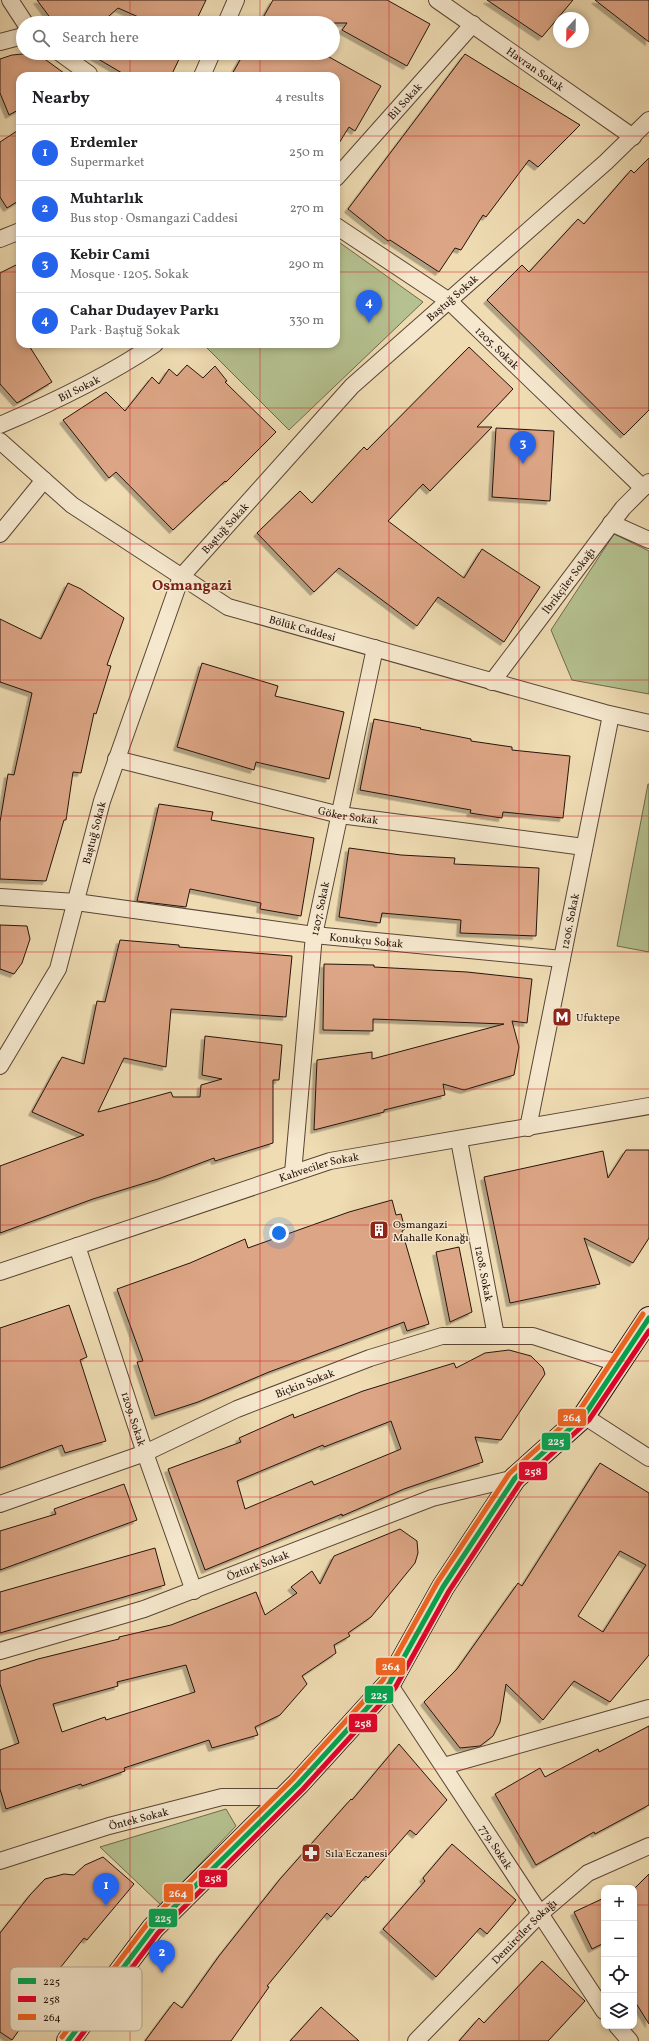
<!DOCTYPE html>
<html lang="en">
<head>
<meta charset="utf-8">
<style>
	body { margin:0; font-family:Vollkorn,serif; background:#f2f2f2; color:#202124 }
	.controls { position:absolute; right:12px; bottom:12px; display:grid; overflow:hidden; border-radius:8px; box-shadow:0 2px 6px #0003 }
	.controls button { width:36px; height:36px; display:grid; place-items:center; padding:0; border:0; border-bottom:1px solid #e0e0e0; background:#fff; color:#202124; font:20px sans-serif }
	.compass { position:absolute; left:553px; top:12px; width:36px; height:36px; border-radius:50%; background:#fff; box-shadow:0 2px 6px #0003; rotate:202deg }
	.you { position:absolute; left:279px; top:1233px; width:14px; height:14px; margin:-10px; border:3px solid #fff; border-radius:50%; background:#1a73e8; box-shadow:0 0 0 6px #1a73e833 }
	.badge { display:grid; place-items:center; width:26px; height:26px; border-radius:50%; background:#2563eb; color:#fff; font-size:13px; font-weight:700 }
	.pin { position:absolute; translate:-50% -33px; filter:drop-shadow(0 1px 2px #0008) }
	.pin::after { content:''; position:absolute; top:21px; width:14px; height:12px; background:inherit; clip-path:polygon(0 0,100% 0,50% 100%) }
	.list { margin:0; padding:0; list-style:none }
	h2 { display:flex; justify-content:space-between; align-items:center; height:52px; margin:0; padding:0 16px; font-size:17px }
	h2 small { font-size:13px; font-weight:400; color:#757577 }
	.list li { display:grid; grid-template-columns:26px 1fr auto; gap:12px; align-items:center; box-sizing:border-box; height:56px; padding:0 16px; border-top:1px solid #e0e0e0 }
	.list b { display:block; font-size:15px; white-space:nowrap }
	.list p { margin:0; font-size:13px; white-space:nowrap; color:#757577 }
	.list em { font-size:13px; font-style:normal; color:#757577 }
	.icon { flex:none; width:22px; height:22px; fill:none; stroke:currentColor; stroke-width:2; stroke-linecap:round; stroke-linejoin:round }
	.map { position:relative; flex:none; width:649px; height:2041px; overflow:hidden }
	.search { position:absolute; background:#fff; box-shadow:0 2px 6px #0003; left:16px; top:16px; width:324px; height:44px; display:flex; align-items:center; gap:10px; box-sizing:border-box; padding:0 14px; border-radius:22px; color:#757577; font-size:15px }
	.panel { position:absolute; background:#fff; box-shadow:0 2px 6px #0003; left:16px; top:72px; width:324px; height:276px; border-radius:12px }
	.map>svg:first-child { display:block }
	.green { fill:#b5c190; stroke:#6e6a4e }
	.building { fill:#dca585; stroke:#27130c; fill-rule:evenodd; filter:url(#shadow) }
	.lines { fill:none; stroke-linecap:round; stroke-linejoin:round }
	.minor-casing { stroke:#594536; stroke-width:18 }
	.secondary-casing { stroke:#27130c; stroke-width:24 }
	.minor { stroke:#f5e8ce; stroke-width:16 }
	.secondary { stroke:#f5e8ce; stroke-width:22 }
	.bus-1-casing { stroke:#f5e8ce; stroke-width:8 }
	.bus-2-casing { stroke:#f5e8ce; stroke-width:8 }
	.bus-3-casing { stroke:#f5e8ce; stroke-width:8 }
	.bus-1 { stroke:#00a651; stroke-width:5 }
	.bus-2 { stroke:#e4002b; stroke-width:5 }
	.bus-3 { stroke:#f26522; stroke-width:5 }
	.grid { fill:none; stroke:#d62828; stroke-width:1; stroke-opacity:0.55 }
	.labels { text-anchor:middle; stroke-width:3; stroke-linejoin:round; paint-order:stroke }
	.street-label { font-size:11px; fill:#27130c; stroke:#f5e8ce }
	.poi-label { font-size:11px; fill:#27130c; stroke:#f5e8ce; text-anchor:start }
	.district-label { font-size:15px; font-weight:bold; fill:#7a1f14; stroke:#f5e8ce }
	.key { fill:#f5e8ce; stroke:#b7a894; stroke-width:1 }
	.key-label { font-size:11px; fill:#27130c }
	.line-badge { stroke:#f5e8ce; stroke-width:1.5 }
	.badge-label { font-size:11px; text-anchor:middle; font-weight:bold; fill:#fff }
</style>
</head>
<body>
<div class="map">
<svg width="649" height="2041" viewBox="0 0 649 2041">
	<defs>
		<filter id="shadow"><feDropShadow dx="-3.5" dy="3.5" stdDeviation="0" flood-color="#0004"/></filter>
	</defs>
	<rect width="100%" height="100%" fill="#efdcb3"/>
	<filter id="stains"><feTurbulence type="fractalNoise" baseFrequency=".005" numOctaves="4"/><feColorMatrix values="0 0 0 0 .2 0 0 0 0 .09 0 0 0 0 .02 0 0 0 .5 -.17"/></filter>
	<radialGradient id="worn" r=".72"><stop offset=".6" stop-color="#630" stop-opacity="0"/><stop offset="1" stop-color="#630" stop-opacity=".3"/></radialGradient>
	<path class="green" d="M336 240 423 302 289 430 203 344H336Z
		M614 534 649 551V694L572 680 551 630Z
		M648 784H649V952L617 946Z
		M226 1809 236 1826 161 1905 100 1847Z"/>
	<path class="building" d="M37 0H206L195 23H152L118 8 101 23H54Z
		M273 0H387L430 24 407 66 342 30 347 23H329L325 21 324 23H260Z
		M487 0H573L542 37Z
		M595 0H649V42Z
		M33 53 46 60 68 76H20V109L9 115 0 93V59L12 55Z
		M88 53H182L171 76H127Z
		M244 53H322L381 86 355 131 349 127 336 148V76H231Z
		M465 54 580 125 538 167 529 160 486 217 483 215 461 250 455 248 439 272 390 240 388 241 348 209Z
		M20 129V200L7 208 0 197V142Z
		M649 158V410L624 435 487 300 522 265 529 272 578 219 584 224 631 170 634 173Z
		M20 263V344H28L52 382 17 403 0 384V273Z
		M469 347 513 389 477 427H492L430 491 423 484 388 521 464 578 482 549 540 587 504 642 438 597 417 626 339 568 314 592 257 533 300 491 312 503 364 447 367 450Z
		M187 365 203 378 215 366 227 381 225 382 276 432 226 482 225 481 173 530 116 472 109 478 63 420 106 392 125 411 152 377 159 384 169 369 177 376Z
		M496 428 554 431 550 501 492 497Z
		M68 583 81 589 124 618 107 665 111 666 96 714 94 713 81 773 73 772 66 820H64L46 881 0 879V822L8 774 14 775 32 693 0 682V619L41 639Z
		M202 663 278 686 275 696 344 712 329 779 256 762 254 770 177 747Z
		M374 719 421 728 420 729 471 739V741L512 747V750L570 756 563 818 503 812 502 818 470 813 471 810 360 790Z
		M159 804 213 812 211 820 314 838 301 916 260 909 261 903 190 889 186 907 137 901Z
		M349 848 401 855 455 858 454 864 539 868 536 936 460 933 461 920 382 913 380 923 339 917Z
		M0 925 27 926 30 939 22 963 14 974 0 969Z
		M120 940 179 945V947L292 956 286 1017 171 1009 166 1067 124 1058 98 1112 171 1092 173 1097H200L201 1085 222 1079 202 1075 205 1036 282 1045 279 1080H273V1143L215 1161 214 1158 158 1179 93 1199 0 1233V1166L84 1135 32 1112 62 1057 84 1064 97 1001 105 1002Z
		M324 964 374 965V967L467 972 532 979 527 1023 512 1021 519 1047 514 1075 464 1090 443 1084 445 1095 384 1110V1112L314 1130 317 1060 372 1052V1059L504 1024 373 1019V1031L323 1030Z
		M626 1150H649V1238L633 1263 584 1238 600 1284 510 1303 484 1177 603 1151 608 1178Z
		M392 1200 396 1215 401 1214 405 1229 402 1231 429 1324 407 1331 404 1322 269 1372 198 1402 155 1416 137 1362 143 1361 117 1289 190 1263 245 1239 248 1248 349 1212Z
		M459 1247 472 1312 450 1322 436 1252Z
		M69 1305 87 1357 80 1360 106 1441 65 1453 62 1445 0 1468V1328Z
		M509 1350 531 1356 543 1368 545 1374 501 1440 475 1437 483 1462 404 1489 342 1516V1514L205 1570 168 1469 241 1442 239 1438 293 1414 294 1418 363 1391 454 1363 456 1368 485 1353ZM391 1421 401 1449 314 1485 312 1481 245 1509 237 1481 323 1445 324 1447Z
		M600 1463 649 1493V1655L610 1702 574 1681 543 1720 506 1684 500 1722 493 1736 480 1746 460 1748 424 1702 457 1669 518 1583 522 1586ZM620 1551 646 1565 603 1632 578 1616Z
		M124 1484 137 1520 0 1570V1531L56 1514 54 1509Z
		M400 1529 417 1541 418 1553 415 1563 371 1617 348 1633 350 1636 334 1645 336 1653 302 1676 307 1684 280 1715 255 1727 258 1735 212 1748 209 1740 124 1768 125 1771 82 1786 81 1784 6 1809 0 1789V1750L19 1743 0 1684V1671L38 1659 119 1639V1637L171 1625 256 1592 265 1615 297 1593 291 1587 312 1571 320 1584 334 1556ZM186 1665 195 1692 106 1720 105 1717 62 1732 53 1704 118 1686 117 1682Z
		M155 1548 165 1585 0 1633V1592Z
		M649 1726V1805L595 1834 594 1832 536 1865 495 1794 540 1768 545 1777 598 1749 599 1752Z
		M399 1744 447 1800 416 1835 410 1830 368 1878 366 1876 331 1917 327 1913 267 1986 269 1987 231 2041H145L174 2002 182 2008 219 1956 280 1879 351 1799 352 1800Z
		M452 1844 516 1900 487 1934 480 1928 436 1977 383 1929 425 1881 423 1878Z
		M103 1857 134 1884 87 1940 84 1938 36 1998 40 2001 12 2040 0 2032V1933L30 1895 45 1879 64 1874 74 1875 85 1865Z
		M649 1874V2024L634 2000V1889Z
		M604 1898V1943L592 1949 574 1912Z
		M542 1961 585 2001 548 2041H459L479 2018 484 2023Z
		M321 2007 359 2041H290Z"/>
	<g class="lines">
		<g class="minor-casing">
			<g id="minor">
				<path d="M10 0 25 23"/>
				<path id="s1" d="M437 0 633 137"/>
				<path d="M226 23 236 0"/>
				<path d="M0 42 23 36"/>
				<path d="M60 53 89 74"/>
				<path d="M202 76 212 53"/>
				<path id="s2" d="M336 178 473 24"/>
				<path id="s3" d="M336 226 449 301 643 488"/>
				<path d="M0 239 20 231"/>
				<path id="s4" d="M0 425C54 402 106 377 155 344"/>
				<path id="s5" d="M0 441 72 505 228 607 605 713 649 723"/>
				<path d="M611 523 649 540"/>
				<path d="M0 534 44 480"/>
				<path id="s6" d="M492 682 623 508 649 482"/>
				<path id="s7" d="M116 759 340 815 584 847"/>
				<path id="s8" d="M0 897 76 902 314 935 562 959"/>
				<path id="s9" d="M0 1066 58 969 102 801 181 577 352 386 606 162 649 120"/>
				<path id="s10" d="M528 1128 611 715"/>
				<path id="s11" d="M459 1140 496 1336"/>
				<path id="s12" d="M293 1173 314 935 375 648"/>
				<path id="s13" d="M77 1246 145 1453 194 1591"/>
				<path id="s14" d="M0 1272 330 1161 649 1106"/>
				<path d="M584 1416 649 1458"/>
				<path id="s15" d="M0 1504 145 1453 237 1409 370 1358 442 1336H533L620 1364"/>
				<path id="s16" d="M0 1651 144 1609 432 1498 515 1478"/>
				<path id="s17" d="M389 1684 604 2011"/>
				<path d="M444 1766 649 1708"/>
				<path id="s18" d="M0 1861 109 1826 222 1797H282"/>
				<path d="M617 2026 630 2041"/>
				<path id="s19" d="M416 2041 541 1913 588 1873 649 1846"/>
			</g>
		</g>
		<g class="secondary-casing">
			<path id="secondary" d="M68 2041 153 1928 298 1784 389 1684 443 1587 515 1478 584 1416 649 1318"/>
		</g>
		<use href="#minor" class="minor"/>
		<use href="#secondary" class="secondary"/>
		<g class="bus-1-casing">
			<path id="bus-1" d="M68 2041 153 1928 298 1784 389 1684 443 1587 515 1478 584 1416 649 1318"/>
		</g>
		<g class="bus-2-casing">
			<path id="bus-2" d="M77 2041 158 1933 303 1789 395 1688 449 1591 520 1483 589 1420 649 1331"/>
		</g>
		<g class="bus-3-casing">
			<path id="bus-3" d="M62 2037 148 1923 293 1779 383 1680 437 1583 509 1474 579 1411 643 1314"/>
		</g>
		<use href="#bus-1" class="bus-1"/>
		<use href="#bus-2" class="bus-2"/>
		<use href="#bus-3" class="bus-3"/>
	</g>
	<path class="grid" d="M130 0V23M260 0V23M389 0V2041M519 0V2041M130 53V76M260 53V76M0 136H20M336 136H649M0 272H20M336 272H649M130 344V2041M260 344V2041M0 408H649M0 544H649M0 680H649M0 816H649M0 952H649M0 1089H649M0 1225H649M0 1361H649M0 1497H649M0 1633H649M0 1769H649M0 1905H604M634 1905H649"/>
	<defs>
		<g id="metro-square" transform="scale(1)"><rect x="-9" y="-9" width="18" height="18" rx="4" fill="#8f2418" stroke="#f5e8ce"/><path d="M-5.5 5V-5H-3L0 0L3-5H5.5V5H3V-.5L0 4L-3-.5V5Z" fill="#fff"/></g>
		<g id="building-square" transform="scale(1)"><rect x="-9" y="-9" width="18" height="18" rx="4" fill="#8f2418" stroke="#f5e8ce"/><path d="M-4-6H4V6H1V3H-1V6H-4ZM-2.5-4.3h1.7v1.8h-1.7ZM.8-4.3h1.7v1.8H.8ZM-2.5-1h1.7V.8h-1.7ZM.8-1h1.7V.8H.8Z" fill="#fff"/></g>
		<g id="pharmacy-square" transform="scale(1)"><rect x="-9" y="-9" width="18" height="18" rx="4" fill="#8f2418" stroke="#f5e8ce"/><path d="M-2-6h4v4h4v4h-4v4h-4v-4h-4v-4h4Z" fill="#fff"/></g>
	</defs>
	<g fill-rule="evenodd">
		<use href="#metro-square" x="562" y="1017"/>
		<use href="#building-square" x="379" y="1230"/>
		<use href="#pharmacy-square" x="311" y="1853"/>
	</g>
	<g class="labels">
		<g class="street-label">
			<text dy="4" stroke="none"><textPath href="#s1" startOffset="120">Havran Sokak</textPath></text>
			<text dy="4" stroke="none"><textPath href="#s2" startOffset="103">Bil Sokak</textPath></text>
			<text dy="4" stroke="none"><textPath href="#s9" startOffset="914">Baştuğ Sokak</textPath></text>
			<text dy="4" stroke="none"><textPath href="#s3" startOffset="203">1205. Sokak</textPath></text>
			<text dy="4" stroke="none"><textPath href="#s4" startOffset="87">Bil Sokak</textPath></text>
			<text dy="4" stroke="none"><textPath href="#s9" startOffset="590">Baştuğ Sokak</textPath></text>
			<text dy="4" stroke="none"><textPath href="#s6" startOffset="127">İbrikçiler Sokağı</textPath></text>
			<text dy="4" stroke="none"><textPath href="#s5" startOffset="360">Bölük Caddesi</textPath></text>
			<text dy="4" stroke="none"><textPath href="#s7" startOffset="239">Göker Sokak</textPath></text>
			<text dy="4" stroke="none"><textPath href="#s9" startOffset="254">Baştuğ Sokak</textPath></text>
			<text dy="4" stroke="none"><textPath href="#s12" startOffset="266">1207. Sokak</textPath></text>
			<text dy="4" stroke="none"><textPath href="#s10" startOffset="211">1206. Sokak</textPath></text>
			<text dy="4" stroke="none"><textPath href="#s8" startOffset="369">Konukçu Sokak</textPath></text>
			<text dy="4" stroke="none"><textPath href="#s14" startOffset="336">Kahveciler Sokak</textPath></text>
			<text dy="4" stroke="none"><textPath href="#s11" startOffset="136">1208. Sokak</textPath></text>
			<text dy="4" stroke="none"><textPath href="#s15" startOffset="328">Biçkin Sokak</textPath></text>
			<text dy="4" stroke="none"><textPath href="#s13" startOffset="182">1209. Sokak</textPath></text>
			<text dy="4" stroke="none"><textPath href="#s16" startOffset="272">Öztürk Sokak</textPath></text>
			<text dy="4" stroke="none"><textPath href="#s18" startOffset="145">Öntek Sokak</textPath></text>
			<text dy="4" stroke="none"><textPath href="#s17" startOffset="195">779. Sokak</textPath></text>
			<text dy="4" stroke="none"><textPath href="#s19" startOffset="154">Demirciler Sokağı</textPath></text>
		</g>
		<g class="poi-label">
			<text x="576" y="1021">Ufuktepe</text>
			<text x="393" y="1228">Osmangazi<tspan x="393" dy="13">Mahalle Konağı</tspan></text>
			<text x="325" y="1857">Sıla Eczanesi</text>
		</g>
		<g class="district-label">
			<text x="192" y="590">Osmangazi</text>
		</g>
	</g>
	<rect x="10" y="1967" width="132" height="64" rx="6" class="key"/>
	<rect x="18" y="1978" width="18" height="6" fill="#00a651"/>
	<rect x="18" y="1996" width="18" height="6" fill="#e4002b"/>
	<rect x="18" y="2014" width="18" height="6" fill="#f26522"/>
	<g class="key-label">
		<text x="43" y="1985">225</text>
		<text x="43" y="2003">258</text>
		<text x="43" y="2021">264</text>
	</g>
	<g class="line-badge">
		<rect x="557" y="1408" width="30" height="19" rx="4" fill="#f26522"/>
		<rect x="541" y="1432" width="30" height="19" rx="4" fill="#00a651"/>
		<rect x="518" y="1461" width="30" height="20" rx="4" fill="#e4002b"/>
		<rect x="375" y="1657" width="31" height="19" rx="4" fill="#f26522"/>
		<rect x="364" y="1685" width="30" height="19" rx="4" fill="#00a651"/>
		<rect x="348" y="1713" width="30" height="20" rx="4" fill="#e4002b"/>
		<rect x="198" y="1869" width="30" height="19" rx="4" fill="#e4002b"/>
		<rect x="163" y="1883" width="31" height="20" rx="4" fill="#f26522"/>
		<rect x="148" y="1908" width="30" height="20" rx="4" fill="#00a651"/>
	</g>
	<g class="badge-label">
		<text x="572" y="1421">264</text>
		<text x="556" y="1445">225</text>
		<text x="533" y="1475">258</text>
		<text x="391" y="1670">264</text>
		<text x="379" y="1699">225</text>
		<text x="363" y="1727">258</text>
		<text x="213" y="1882">258</text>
		<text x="178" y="1897">264</text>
		<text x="163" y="1922">225</text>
	</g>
	<rect width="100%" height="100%" filter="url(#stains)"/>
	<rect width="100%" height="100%" fill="url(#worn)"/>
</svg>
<div class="controls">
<button>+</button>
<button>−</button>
<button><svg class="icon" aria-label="locate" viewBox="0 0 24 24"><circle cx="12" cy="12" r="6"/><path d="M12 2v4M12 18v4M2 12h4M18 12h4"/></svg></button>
<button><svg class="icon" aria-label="layers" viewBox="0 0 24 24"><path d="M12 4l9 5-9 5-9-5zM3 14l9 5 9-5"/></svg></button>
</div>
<svg class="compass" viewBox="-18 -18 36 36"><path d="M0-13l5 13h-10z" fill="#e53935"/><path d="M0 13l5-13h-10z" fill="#757577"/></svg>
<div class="you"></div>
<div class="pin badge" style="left:106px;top:1906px">1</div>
<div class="pin badge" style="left:162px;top:1973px">2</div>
<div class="pin badge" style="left:523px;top:464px">3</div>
<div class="pin badge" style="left:369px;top:323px">4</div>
<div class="search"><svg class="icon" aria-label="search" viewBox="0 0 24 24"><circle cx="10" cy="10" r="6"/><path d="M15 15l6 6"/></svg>Search here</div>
<section class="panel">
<h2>Nearby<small>4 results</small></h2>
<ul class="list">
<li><span class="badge">1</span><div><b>Erdemler</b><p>Supermarket</p></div><em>250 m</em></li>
<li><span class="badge">2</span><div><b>Muhtarlık</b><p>Bus stop · Osmangazi Caddesi</p></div><em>270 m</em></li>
<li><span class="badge">3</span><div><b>Kebir Cami</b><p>Mosque · 1205. Sokak</p></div><em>290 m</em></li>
<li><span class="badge">4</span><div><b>Cahar Dudayev Parkı</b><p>Park · Baştuğ Sokak</p></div><em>330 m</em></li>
</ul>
</section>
</div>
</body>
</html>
